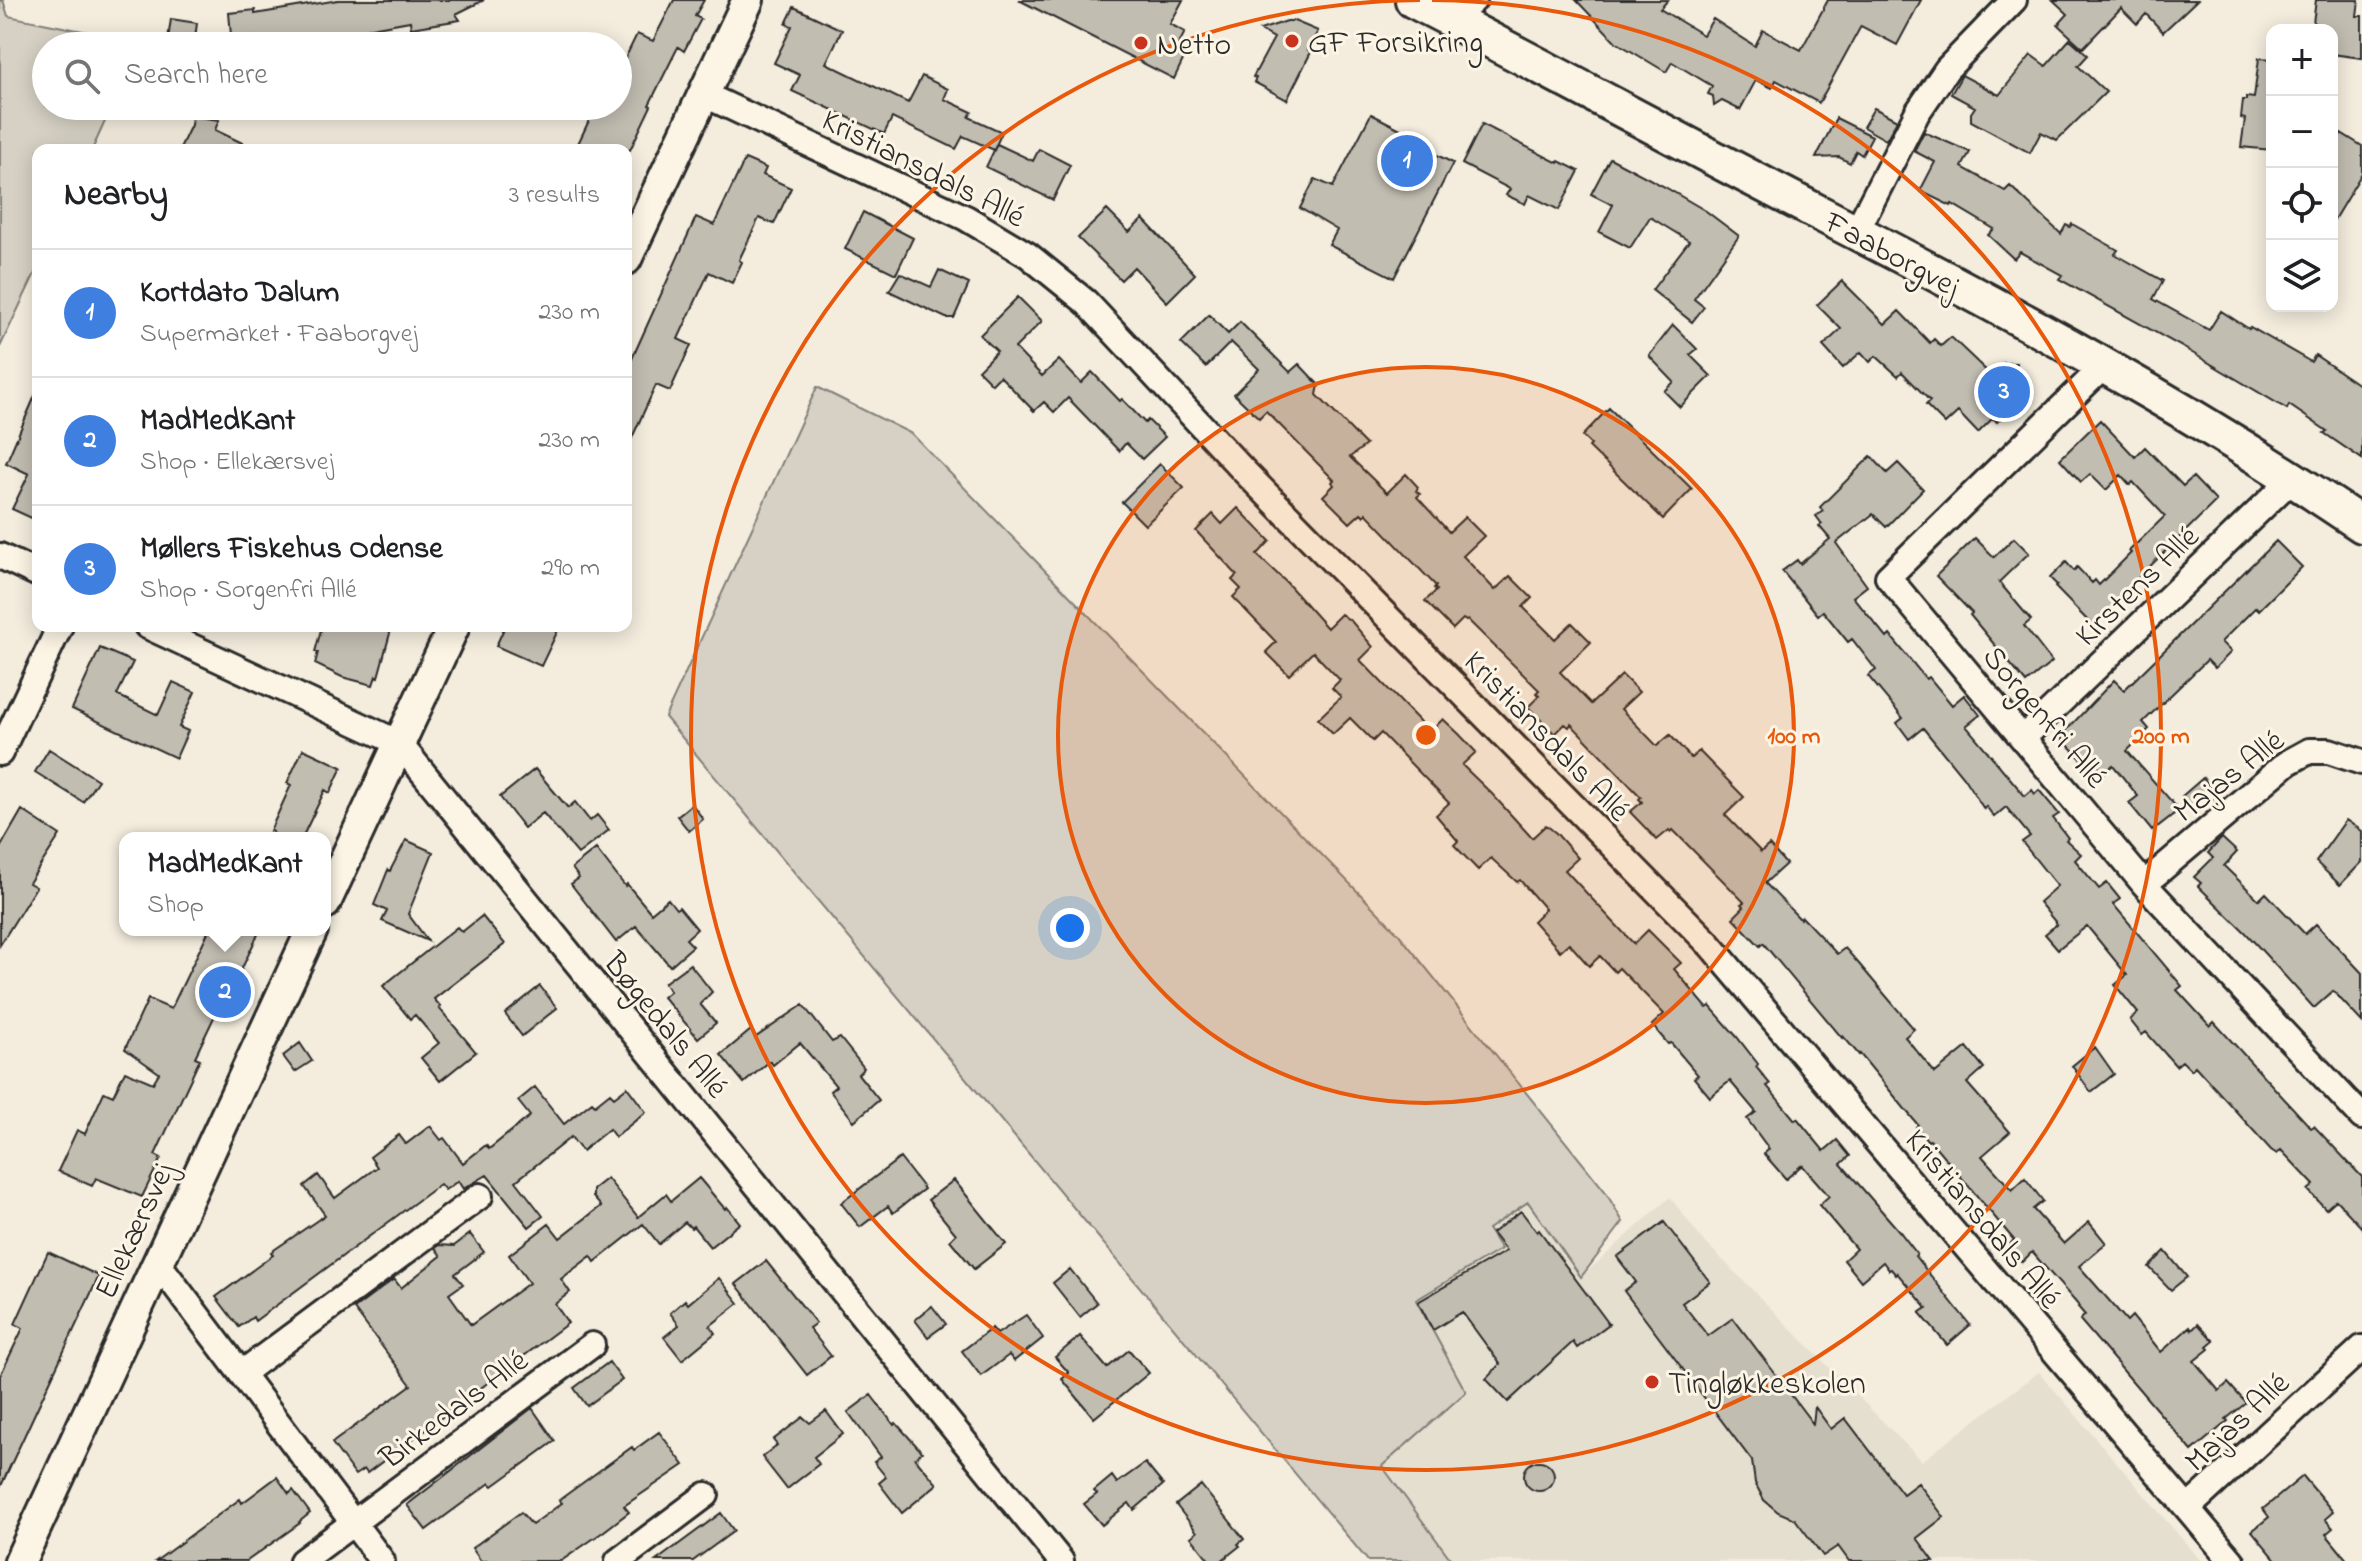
<!DOCTYPE html>
<html lang="en">
<head>
<meta charset="utf-8">
<style>
	body { margin:0; font-family:"Indie Flower",sans-serif; background:#f6f6f6; color:#202124 }
	.controls { position:absolute; right:24px; top:24px; display:grid; overflow:hidden; border-radius:16px; box-shadow:0 4px 20px #0003 }
	.controls button { width:72px; height:72px; display:grid; place-items:center; padding:0; border:0; border-bottom:2px solid #e0e0e0; background:#fff; color:#202124; font:40px sans-serif }
	.you { position:absolute; left:1070px; top:928px; width:28px; height:28px; margin:-20px; border:6px solid #fff; border-radius:50%; background:#1a73e8; box-shadow:0 0 0 12px #1a73e833 }
	.badge { display:grid; place-items:center; width:52px; height:52px; border-radius:50%; background:#c8321e; color:#fff; font-size:26px; font-weight:700 }
	.pin { position:absolute; translate:-50% -50%; border:4px solid #fff; box-shadow:0 2px 8px #0006 }
	.popup { position:absolute; left:119px; top:832px; width:212px; height:104px; box-sizing:border-box; display:grid; place-content:center; border-radius:16px; background:#fff; filter:drop-shadow(0 2px 6px #0005); font-size:26px; white-space:nowrap; color:#757577 }
	.popup b { font-size:30px; color:#202124 }
	.popup::after { content:''; position:absolute; left:50%; top:100%; margin-left:-16px; border:16px solid transparent; border-top-color:#fff }
	.list { margin:0; padding:0; list-style:none }
	h2 { display:flex; justify-content:space-between; align-items:center; height:104px; margin:0; padding:0 32px; font-size:34px }
	h2 small { font-size:26px; font-weight:400; color:#757577 }
	.list li { display:grid; grid-template-columns:52px 1fr auto; gap:24px; align-items:center; box-sizing:border-box; height:128px; padding:0 32px; border-top:2px solid #e0e0e0 }
	.list b { display:block; font-size:30px; white-space:nowrap }
	.list p { margin:0; font-size:26px; white-space:nowrap; color:#757577 }
	.list em { font-size:26px; font-style:normal; color:#757577 }
	.icon { flex:none; width:44px; height:44px; fill:none; stroke:currentColor; stroke-width:2; stroke-linecap:round; stroke-linejoin:round }
	.map { position:relative; flex:none; width:2362px; height:1561px; overflow:hidden }
	.search { position:absolute; background:#fff; box-shadow:0 4px 20px #0003; left:32px; top:32px; width:600px; height:88px; display:flex; align-items:center; gap:20px; box-sizing:border-box; padding:0 28px; border-radius:44px; color:#757577; font-size:30px }
	.panel { position:absolute; background:#fff; box-shadow:0 4px 20px #0003; left:32px; top:144px; width:600px; height:488px; border-radius:16px }
	.map>svg:first-child { display:block }
	.built { fill:#e5dfd0 }
	.green { fill:#d6d1c4; stroke:#807e78; stroke-width:2 }
	.building { fill:#c2bdb1; stroke:#2b2b2b; stroke-width:2 }
	.lines { fill:none; stroke-linecap:round; stroke-linejoin:round }
	.minor-casing { stroke:#2b2b2b; stroke-width:30 }
	.tertiary-casing { stroke:#2b2b2b; stroke-width:36 }
	.secondary-casing { stroke:#2b2b2b; stroke-width:40 }
	.minor { stroke:#fcf5e5; stroke-width:24 }
	.tertiary { stroke:#fcf5e5; stroke-width:30 }
	.secondary { stroke:#fcf5e5; stroke-width:34 }
	.ring { fill:none; stroke:#e8590c; stroke-width:4 }
	.poi-dot { fill:#c8321e; stroke:#fcf5e5; stroke-width:3 }
	.labels { text-anchor:middle; stroke-width:6; stroke-linejoin:round; paint-order:stroke }
	.poi-label { font-size:32px; fill:#2b2b2b; stroke:#fcf5e5; text-anchor:start }
	.street-label { font-size:32px; fill:#2b2b2b; stroke:#fcf5e5 }
	.centre { fill:#e8590c; stroke:#fcf5e5; stroke-width:4 }
	.ring-label { font-size:24px; text-anchor:middle; font-weight:bold; fill:#e8590c; stroke:#fcf5e5; stroke-width:6; stroke-linejoin:round; paint-order:stroke }
</style>
</head>
<body>
<div class="map">
<svg width="2362" height="1561" viewBox="0 0 2362 1561">
	<rect width="100%" height="100%" fill="#f4edde"/>
	<filter id="ink" filterUnits="userSpaceOnUse"><feTurbulence type="fractalNoise" baseFrequency=".0125" numOctaves="2"/><feDisplacementMap in="SourceGraphic" scale="16" xChannelSelector="R" yChannelSelector="G"/><feConvolveMatrix kernelMatrix="1 2 1 2 8 2 1 2 1" color-interpolation-filters="sRGB"/></filter>
	<g filter="url(#ink)">
		<path class="built" d="M1670 1197 1700 1237 1922 1461 2039 1372 2201 1561H1452L1381 1466 1466 1392 1415 1300 1501 1249 1488 1229 1528 1202 1581 1277Z"/>
		<path class="green" d="M0 0H3L8 16 142 43 140 46H46V106H112L92 150H38V267L0 347Z
			M817 387 912 434 1398 933 1605 1191 1623 1222 1581 1277 1528 1202 1488 1229 1501 1249 1416 1300 1466 1392 1382 1466 1452 1561H1368L665 717Z"/>
		<path class="building" d="M338 0H484L456 14 460 20 411 28 410 21 332 35 334 46H257L256 39 253 46H232L229 13 255 10V14Z
			M674 0H704L695 16 701 19 684 51 678 47 649 105 651 106 630 150H575L594 110 598 113 602 106H618V95L627 75 619 71 637 34 653 41Z
			M1019 0H1183L1170 24 1185 32 1174 53 1184 58 1174 79Z
			M1576 0H1668L1660 9 1703 35 1713 19 1755 46 1763 30 1801 50 1828 0H1921L1897 45 1861 26 1819 103 1776 80 1772 88 1756 80 1740 110 1722 101 1714 106 1713 96 1708 94 1712 86 1672 62 1666 72 1616 42Z
			M2053 0H2197L2163 32 2146 14 2137 24 2121 8 2083 48 2058 25 2068 14Z
			M2316 0H2359L2357 16H2362V58L2332 54V30H2312Z
			M794 7 842 30 826 63 908 103 922 76 948 89 944 99 972 112 969 117 1002 132 994 150 963 136 956 149 892 118 884 134 792 91 800 75 774 63 792 26 786 24Z
			M171 19 197 23 194 46H167Z
			M1287 21H1294L1318 31 1308 50 1311 52 1287 100 1254 82 1256 78 1253 77 1274 38 1260 30Z
			M2070 39 2088 55 2078 66 2106 92 2057 140 2041 132 2030 153 1971 121V113L1975 107 1951 94 1962 75 1999 95 2031 55 2046 66Z
			M2259 58 2272 59V150L2241 147 2245 119 2241 118 2243 100H2246V97L2254 98Z
			M1874 108 1897 120 1886 140 1863 127Z
			M1371 114 1420 139 1417 145 1453 163 1394 278 1329 245 1337 230 1300 208 1315 179 1333 187Z
			M192 116 219 120 215 130 257 150H179L191 125Z
			M1836 118 1872 136 1862 155 1856 151 1850 163 1839 157 1816 158Z
			M1482 124 1558 163 1559 161 1579 171 1559 210 1529 195 1525 204 1506 195 1510 189 1462 164Z
			M1924 132 1970 152 1962 167 2005 191 2010 186 2061 234 2066 225 2070 227 2072 224 2118 250 2115 254 2163 281 2153 299 2209 330 2221 311 2249 329 2250 327 2311 362 2315 355 2362 387V459L2324 433 2327 431 2289 405 2287 409 2184 348 2059 279 2062 275 2020 252 2014 259 1988 235 1994 229 1952 204 1951 206 1920 191 1935 162 1914 151Z
			M2332 132 2339 137 2341 133 2362 146V173L2332 223Z
			M997 144 1033 161 1039 149 1070 165 1053 200 986 167Z
			M1610 158 1665 187 1706 211 1739 236 1694 299 1704 307 1692 322 1652 290 1689 241 1650 217 1630 248 1599 232 1613 205 1591 194Z
			M745 159 766 168 763 175 791 188 774 224 759 218 739 260 742 262 732 283 709 272 678 339 691 345 679 371 670 391 656 385 626 451V372L696 217 714 225Z
			M1107 210 1129 232 1143 219 1195 274 1167 302 1134 267 1121 280 1078 238Z
			M863 212 913 238 896 274 845 249Z
			M939 270 969 284 954 318H946L889 291 900 273 931 287Z
			M1842 281 1885 324 1899 311 1930 343 1934 339 1941 346 1951 337 1991 375 2003 363H2017V372L2030 386 2026 390 2028 391 1997 422 1993 418 1978 433 1958 412 1945 424 1926 405 1930 401 1902 372 1898 376 1876 356 1870 362 1861 352 1843 368 1823 346 1841 329 1817 305Z
			M1018 297 1042 321 1015 348 1042 376 1059 360 1081 383 1092 372 1120 401 1122 399 1145 423 1148 420 1165 437 1142 459 1126 443 1119 451 1068 398 1054 412 1044 402 1034 411 1000 376 992 384 978 370 997 351 980 335Z
			M1209 315 1228 334 1240 322 1290 372 1299 364 1319 385 1317 395 1366 445 1350 457 1387 493 1406 474 1418 487 1416 491 1420 494 1417 497 1449 532 1465 517 1484 536 1463 556 1495 590 1510 576 1532 598 1523 607 1555 639 1572 623 1591 642 1560 672 1591 704 1622 675 1639 692 1621 709 1657 746 1670 735 1691 758 1699 751 1744 797 1725 815 1761 852 1769 845 1786 864 1765 883 1800 919 1802 917 1837 954 1845 948 1859 964 1914 1029 1905 1037 1935 1073 1967 1047 1984 1068 1967 1083 2010 1132 1982 1156 2012 1190 2025 1178 2043 1201 2033 1209 2064 1244 2089 1222 2106 1243 2079 1266 2127 1321 2132 1316 2161 1352 2190 1327 2192 1330 2198 1324 2214 1341 2207 1347 2209 1349 2194 1361 2219 1391 2228 1383 2246 1403 2226 1419 2228 1421 2192 1451 2080 1320 2085 1315 2078 1307 2079 1306 2032 1252 2022 1262 2008 1246 2014 1240 1930 1140 1928 1141 1916 1127 1918 1125 1860 1054 1859 1055 1843 1036 1842 1038 1763 943 1760 946 1733 918 1744 907 1741 904 1744 902 1673 830 1671 832 1669 830 1657 840 1630 812 1642 802 1639 799 1641 797 1571 724 1569 727 1565 724 1555 734 1528 707 1539 696 1536 693 1539 690 1468 620 1466 621 1463 619 1453 629 1425 601 1437 590 1434 588 1436 586 1366 513 1364 516 1361 513 1350 523 1323 496 1334 485 1332 482 1334 480 1266 411 1259 418 1234 394 1259 369 1231 342 1206 367 1181 343Z
			M1673 325 1697 349 1690 355 1711 376 1680 407 1664 391 1674 382 1649 356Z
			M38 389V521L12 509 29 474 6 463Z
			M1609 408 1692 489 1663 519 1589 447 1591 445 1582 436Z
			M2100 420 2135 457 2145 447 2183 486 2193 477 2216 501 2124 592 2126 594 2093 626 2055 587 2057 585 2050 578 2066 562 2074 571 2077 567 2092 583 2095 580 2099 585 2131 553 2129 551 2165 516 2133 482 2130 485 2121 475 2106 490 2090 474 2081 482 2060 459Z
			M1871 456 1887 473 1898 463 1923 489 1886 527 1873 514 1836 543 1867 586 1853 597 1887 638 1890 635 1926 679 1929 677 1952 705 1964 695 1980 715 1966 726 2025 796 2032 790 2035 794 2039 790 2059 814 2053 818 2068 838 2066 840 2081 854 2075 860 2099 889 2107 883 2120 899 2113 904 2182 986 2177 990 2210 1026 2214 1022 2311 1128 2314 1126 2362 1177V1228L2336 1200 2326 1209 2308 1190 2314 1185 2281 1150 2277 1154 2271 1150 2195 1066 2191 1070 2182 1061 2176 1066 2146 1032 2142 1035 2130 1020 2138 1013 2115 985 2127 975 2087 926 2058 949 2045 934 2057 924 2039 902 2057 886 2022 842 2030 836 2006 807 1994 817 1986 806 1984 809 1963 777 1923 728 1909 739 1897 723 1903 718 1868 676 1876 670 1852 639 1848 642 1823 611 1818 615 1782 571 1797 560 1800 564 1830 539 1819 526 1822 524 1816 516 1823 511 1820 507Z
			M1160 464 1184 488 1145 525 1122 502Z
			M1238 508 1270 541 1257 555 1287 583 1327 628 1341 614 1352 622 1373 647 1360 660 1430 732 1443 719 1459 734 1476 752 1462 765 1492 794 1532 838 1546 825 1556 833 1578 858 1565 870 1634 944 1648 930 1681 963 1674 969 1707 1008 1710 1006 1737 1037 1758 1064 1756 1067 1770 1084 1767 1086 1795 1120 1797 1118 1824 1151 1837 1140 1850 1156 1841 1164 1900 1232 1917 1254 1915 1256 1970 1325 1947 1345 1920 1313 1927 1308 1897 1273 1896 1275 1891 1269 1889 1270 1883 1262 1861 1281 1844 1260 1856 1249 1819 1205 1829 1196 1802 1165 1786 1179 1764 1154 1769 1149 1747 1119 1756 1112 1730 1081 1710 1097 1694 1078 1698 1075 1671 1043 1668 1044 1652 1025 1664 1014 1619 968 1615 972 1600 956 1589 966 1569 943 1560 951 1533 921 1545 909 1520 880 1517 882 1491 858 1478 870 1454 845 1458 841 1436 815 1449 803 1381 733 1373 741 1350 718 1333 734 1318 719 1341 697 1332 688 1340 680 1313 652 1289 675 1266 652 1276 642 1233 597 1241 589 1232 580 1237 575 1196 531 1213 514 1222 524Z
			M1975 538 1994 557 2014 538 2029 553 1999 582 2031 620 2024 626 2052 662 2026 683 1970 615 1972 613 1936 576Z
			M2276 541 2302 567 2259 610 2256 607 2221 642 2231 652 2215 668 2207 660 2143 722 2149 729 2127 751 2179 810 2152 831 2129 803 2138 796 2113 765 2104 773 2097 766 2092 770 2060 737 2114 680 2124 690Z
			M322 626H392L378 677 376 676 373 685 342 677 315 664 318 652H315Z
			M505 626H560L541 666 496 646Z
			M100 648 133 662 117 695 158 715 173 682 195 692 179 727 188 731 176 758 72 709Z
			M49 749 98 780 83 802 35 772Z
			M303 749 342 767 330 793 325 790 302 838H270L273 832 270 831 291 785 287 783Z
			M535 769 568 808 575 802 590 821 597 815 609 830 578 854 543 813 524 828 500 797Z
			M2203 778 2217 795 2196 813 2182 796Z
			M692 804 703 819 689 831 677 816Z
			M22 810 60 835 29 883 36 887 0 945V848Z
			M2346 820 2362 831V862L2340 885 2316 862Z
			M2222 838 2237 852 2224 866 2259 900 2266 893 2305 934 2316 924 2362 973V1022L2333 991 2314 1008 2246 933 2198 886 2201 883 2194 877 2213 858 2208 853Z
			M406 840 433 852 408 914 428 941 382 921 387 911 374 905 388 870 390 871Z
			M596 849 625 886 627 884 651 913 668 899 676 909 679 907 697 929 686 939 693 946 670 966 636 926 616 942 571 884 579 878 572 868Z
			M482 916 505 944 434 999 441 1007 439 1008 476 1052 440 1081 421 1058 439 1043 415 1015 410 1019 383 986 457 927 462 932Z
			M209 930H260L220 1015 216 1013 195 1057 200 1059 155 1155 161 1158 142 1197 96 1178 92 1186 58 1171 77 1130 85 1134 104 1092 113 1096 125 1071 153 1083 159 1073 125 1049 148 999 171 1009Z
			M690 964 712 992 700 1004 716 1023 698 1038 663 997 670 991 664 983Z
			M540 986 557 1008 522 1036 505 1014Z
			M803 1005 832 1042 840 1038 864 1068 858 1074 879 1100 854 1121 830 1091 836 1086 800 1043 773 1065 770 1061 744 1083 721 1055 751 1030 756 1037Z
			M300 1043 312 1061 295 1072 283 1056Z
			M2095 1047 2114 1074 2091 1092 2072 1066Z
			M535 1087 564 1124 592 1102 595 1105 610 1093 614 1097 627 1087 646 1112 615 1137 609 1129 582 1151 571 1137 516 1181 543 1216 529 1227 487 1175 463 1189 458 1181 445 1190 440 1184 255 1321 253 1317 239 1327 216 1297 273 1255 271 1252 325 1215 304 1186 318 1175 335 1198 377 1167 370 1157 399 1135 406 1144 430 1126 441 1140 444 1138 463 1163 486 1145 489 1149 530 1116 518 1101Z
			M900 1158 924 1189 893 1213 888 1206 860 1227 841 1203Z
			M607 1178 638 1217 666 1194 671 1201 699 1178 725 1209 727 1207 740 1223 710 1247 693 1226 691 1228 685 1222 659 1244 643 1224 595 1262 591 1256 561 1279 570 1292 555 1304 568 1323 367 1473 364 1469 355 1475 332 1443 411 1385 354 1309 394 1279 401 1288 441 1256 435 1248 439 1245 454 1246 470 1234 484 1252 455 1274 463 1284 449 1294 471 1325 529 1283 509 1255 549 1224 560 1238 601 1206 593 1197V1189Z
			M954 1180 1006 1244 974 1269 950 1240 956 1234 928 1200Z
			M1521 1211 1537 1232 1539 1230 1609 1324 1577 1348 1573 1342 1508 1402 1486 1379 1500 1364 1462 1312 1433 1330 1418 1302 1506 1251 1492 1233Z
			M1664 1222 1710 1282 1682 1303 1708 1336 1733 1318 1813 1424 1815 1407 1831 1429 1845 1418 1903 1494 1918 1483 1944 1517 1917 1538 1934 1561H1849L1838 1546 1823 1556 1795 1519 1778 1512 1764 1500 1755 1483 1752 1461 1624 1291 1636 1282 1617 1257Z
			M2165 1251 2187 1277 2171 1290 2149 1267Z
			M48 1252 99 1276 0 1488V1376L23 1328 15 1324Z
			M766 1261 816 1323 809 1328 831 1356 807 1375 736 1284Z
			M1070 1269 1097 1303 1080 1317 1053 1283Z
			M719 1278 739 1303 710 1326 715 1333 682 1360 664 1337 679 1325 670 1313 685 1300 688 1304Z
			M932 1306 946 1324 928 1337 915 1320Z
			M1026 1315 1043 1338 1014 1361 1009 1355 981 1376 962 1351 992 1328 997 1334Z
			M1080 1336 1107 1368 1129 1350 1149 1373 1094 1418 1062 1379 1069 1373 1055 1357Z
			M609 1362 622 1380 587 1406 574 1388Z
			M871 1395 894 1425 896 1423 922 1452 915 1458 937 1484 902 1513 879 1483 886 1477 874 1462 881 1457 848 1412Z
			M532 1408 555 1441 493 1486 490 1483 426 1530 407 1505Z
			M826 1411 843 1434 814 1457 819 1464 787 1489 762 1457 777 1445 773 1440 803 1417 810 1423Z
			M659 1432 684 1465 624 1506 629 1512 603 1532 561 1561H481L472 1548 521 1512 532 1525 562 1503 559 1500 632 1447 634 1450Z
			M1524 1476a15 15 0 1 1 30 0a15 15 0 1 1-30 0Z
			M1145 1463 1163 1485 1134 1510 1129 1503 1102 1525 1084 1504 1097 1494 1094 1491 1112 1476 1117 1483Z
			M2303 1476 2333 1512 2325 1519 2333 1528 2326 1534 2348 1561H2277L2252 1531 2269 1517 2263 1509Z
			M277 1477 289 1494 293 1490 310 1513 299 1522 300 1523 247 1561H156L240 1499 242 1503Z
			M1201 1485 1244 1539 1238 1544 1240 1546 1221 1561H1210L1191 1537 1197 1532 1176 1505Z
			M721 1513 734 1531 693 1561H656Z"/>
		<g class="lines">
			<g class="minor-casing">
				<path id="minor" d="M1452 20 1474 0
					M703 94 966 218 1028 255 1086 302 1243 470 1711 946 2232 1561
					M1856 232 1917 113 1947 69 2014 0
					M2104 366 1888 577 2144 884 2362 1117
					M0 556 38 574
					M147 626 399 743 1061 1561
					M2023 738 2293 478
					M0 753 60 626
					M2144 884 2287 763 2309 751H2329L2362 762
					M158 1263 382 1561
					M242 1373 480 1196
					M2188 1508 2362 1348
					M302 1561 592 1345
					M618 1561 706 1495"/>
			</g>
			<g class="tertiary-casing">
				<path id="tertiary" d="M626 259 748 0
					M325 903 454 626
					M20 1561 312 930"/>
			</g>
			<g class="secondary-casing">
				<path id="secondary" d="M1413 0C1550 70 1684 144 1821 214 2006 309 2190 408 2362 525"/>
			</g>
			<use href="#minor" class="minor"/>
			<use href="#tertiary" class="tertiary"/>
			<use href="#secondary" class="secondary"/>
		</g>
	</g>
	<circle cx="1426" cy="735" r="368" fill="#e8590c" fill-opacity=".12"/>
	<g class="ring">
		<circle cx="1426" cy="735" r="368"/>
		<path d="M1432 0A735 735 0 1 1 1420 0"/>
	</g>
	<g class="poi-dot">
		<circle cx="1292" cy="41" r="8"/>
		<circle cx="1141" cy="43" r="8"/>
		<circle cx="1652" cy="1382" r="8"/>
	</g>
	<g class="labels">
		<g class="poi-label">
			<text x="1308" y="52">GF Forsikring</text>
			<text x="1157" y="54">Netto</text>
			<text x="1668" y="1393">Tingløkkeskolen</text>
		</g>
		<g class="street-label">
			<text transform="translate(924 167) rotate(27)" y="11">Kristiansdals Allé</text>
			<text transform="translate(1893 253) rotate(28)" y="11">Faaborgvej</text>
			<text transform="translate(2136 585) rotate(-44)" y="11">Kirstens Allé</text>
			<text transform="translate(2046 716) rotate(50)" y="11">Sorgenfri Allé</text>
			<text transform="translate(1548 735) rotate(46)" y="11">Kristiansdals Allé</text>
			<text transform="translate(2228 775) rotate(-38)" y="11">Majas Allé</text>
			<text transform="translate(667 1024) rotate(51)" y="11">Bøgedals Allé</text>
			<text transform="translate(1984 1218) rotate(50)" y="11">Kristiansdals Allé</text>
			<text transform="translate(133 1230) rotate(-65)" y="11">Ellekærsvej</text>
			<text transform="translate(453 1408) rotate(-37)" y="11">Birkedals Allé</text>
			<text transform="translate(2236 1421) rotate(-43)" y="11">Majas Allé</text>
		</g>
	</g>
	<circle cx="1426" cy="735" r="12" class="centre"/>
	<g class="ring-label">
		<text x="1794" y="743">100 m</text>
		<text x="2161" y="743">200 m</text>
	</g>
</svg>
<div class="controls">
<button>+</button>
<button>−</button>
<button><svg class="icon" aria-label="locate" viewBox="0 0 24 24"><circle cx="12" cy="12" r="6"/><path d="M12 2v4M12 18v4M2 12h4M18 12h4"/></svg></button>
<button><svg class="icon" aria-label="layers" viewBox="0 0 24 24"><path d="M12 4l9 5-9 5-9-5zM3 14l9 5 9-5"/></svg></button>
</div>
<div class="you"></div>
<div class="pin badge" style="left:1407px;top:161px;background:#3f7fe0">1</div>
<div class="pin badge" style="left:225px;top:992px;background:#3f7fe0">2</div>
<div class="popup"><b>MadMedKant</b>Shop</div>
<div class="pin badge" style="left:2004px;top:392px;background:#3f7fe0">3</div>
<div class="search"><svg class="icon" aria-label="search" viewBox="0 0 24 24"><circle cx="10" cy="10" r="6"/><path d="M15 15l6 6"/></svg>Search here</div>
<section class="panel">
<h2>Nearby<small>3 results</small></h2>
<ul class="list">
<li><span class="badge" style="background:#3f7fe0">1</span><div><b>Kortdato Dalum</b><p>Supermarket · Faaborgvej</p></div><em>230 m</em></li>
<li><span class="badge" style="background:#3f7fe0">2</span><div><b>MadMedKant</b><p>Shop · Ellekærsvej</p></div><em>230 m</em></li>
<li><span class="badge" style="background:#3f7fe0">3</span><div><b>Møllers Fiskehus Odense</b><p>Shop · Sorgenfri Allé</p></div><em>290 m</em></li>
</ul>
</section>
</div>
</body>
</html>
